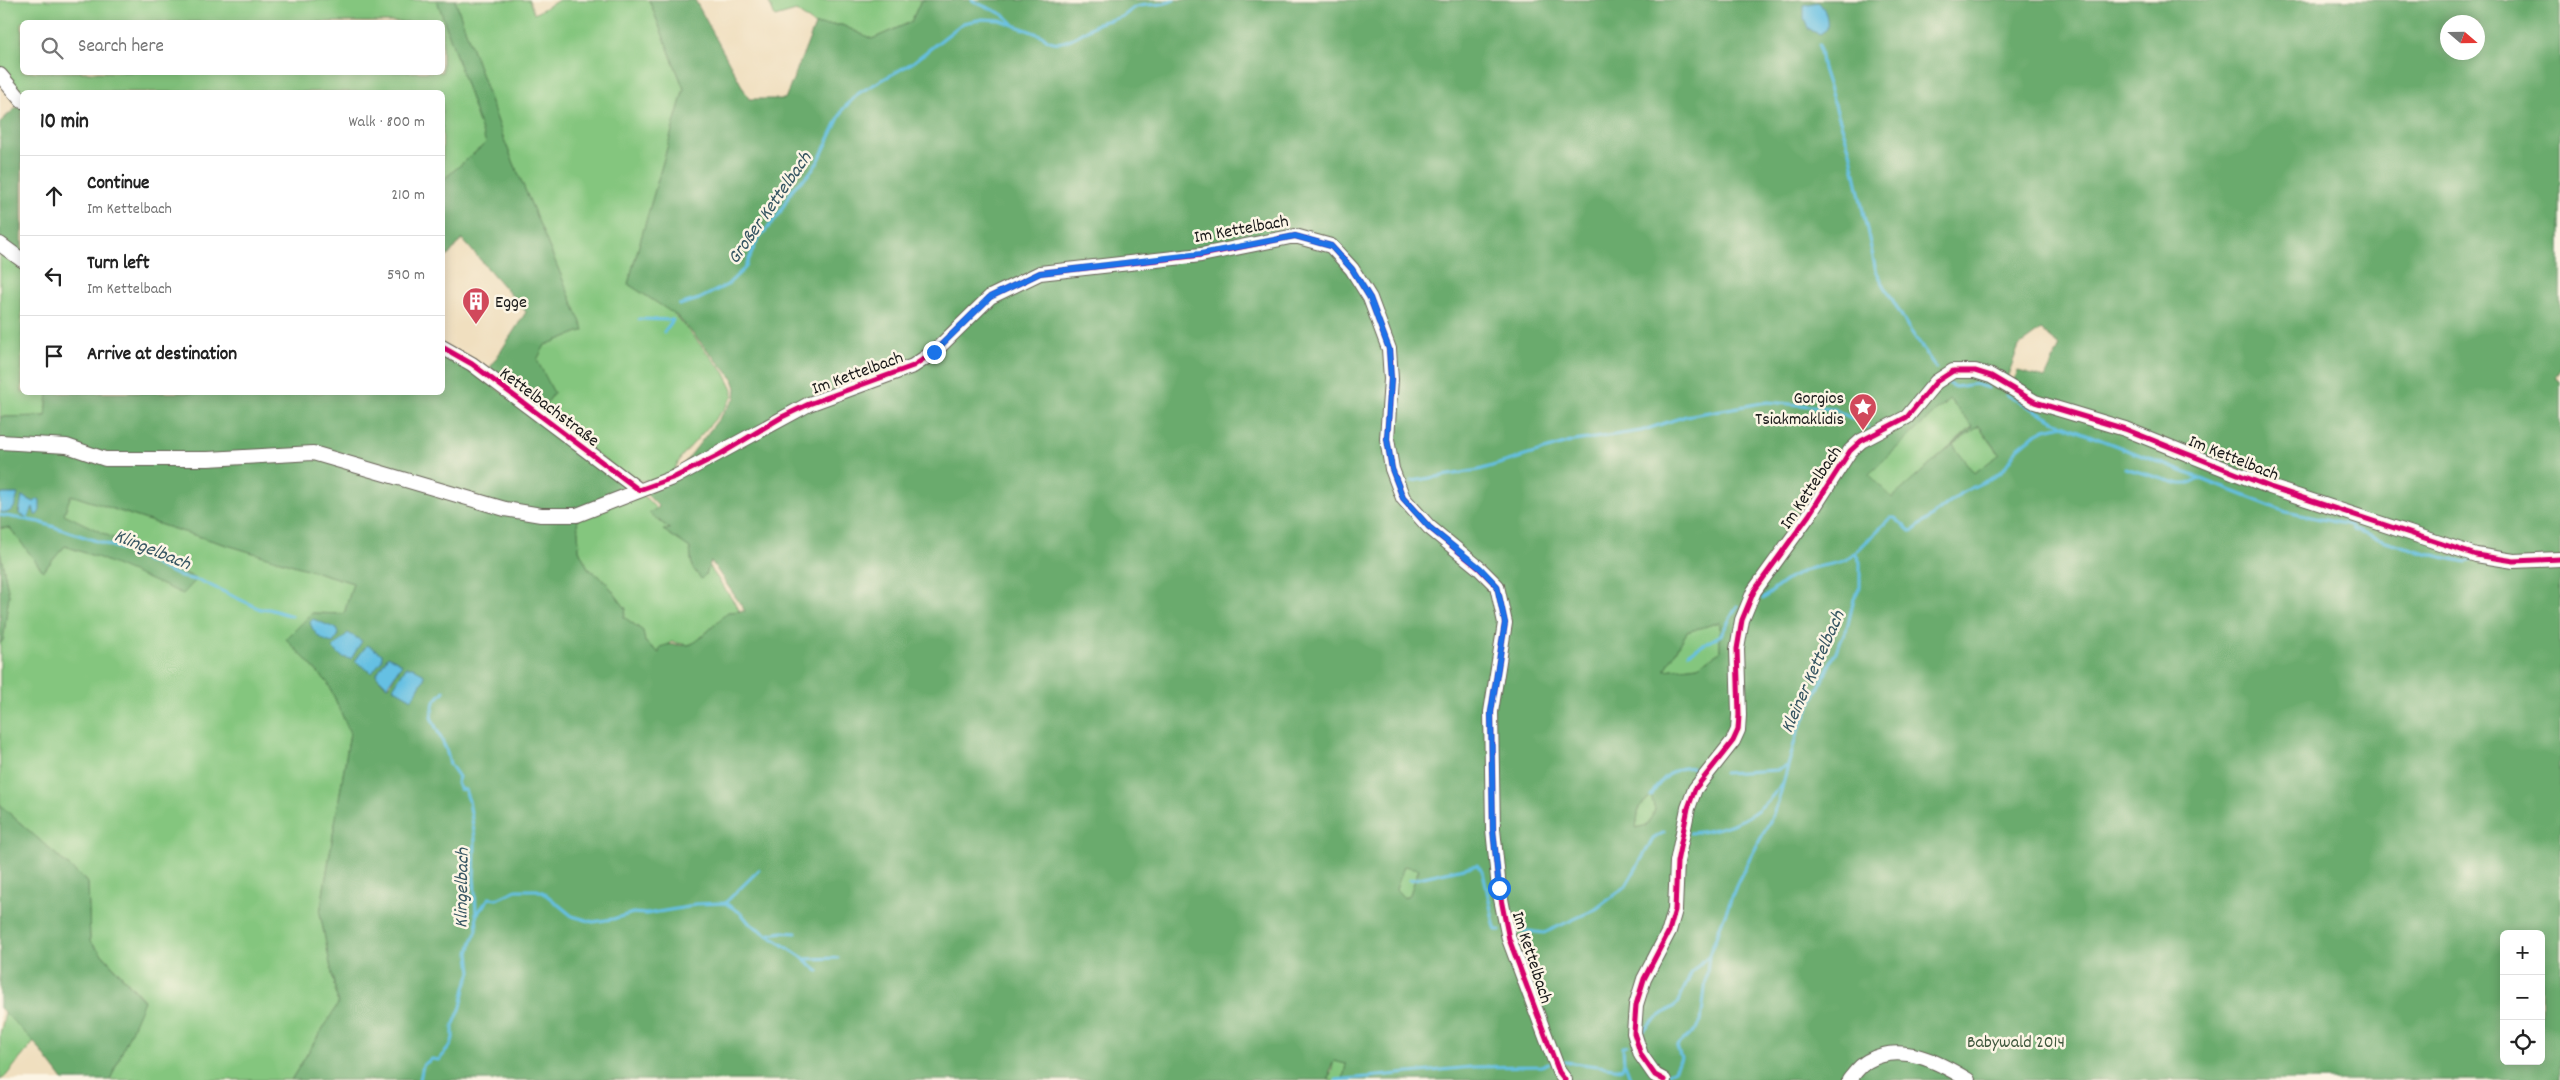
<!DOCTYPE html>
<html lang="en">
<head>
<meta charset="utf-8">
<style>
	body { margin:0; font-family:Dekko,sans-serif; background:#f2f2f2; color:#222 }
	.controls { position:absolute; right:15px; bottom:15px; display:grid; overflow:hidden; border-radius:8px; box-shadow:0 2px 12px #0003 }
	.controls button { width:45px; height:45px; display:grid; place-items:center; padding:0; border:0; border-bottom:1px solid #e0e0e0; background:#fff; color:#222; font:25px sans-serif }
	.compass { position:absolute; left:2440px; top:15px; width:45px; height:45px; border-radius:50%; background:#fff; box-shadow:0 2px 12px #0003; rotate:110deg }
	.stop { position:absolute; width:15px; height:15px; margin:-11px; border:4px solid #1a73e8; border-radius:50%; background:#fff }
	.stop.end { background:#1a73e8; border-color:#fff; box-shadow:0 1px 5px #0008 }
	.list { margin:0; padding:0; list-style:none }
	h2 { display:flex; justify-content:space-between; align-items:center; height:65px; margin:0; padding:0 20px; font-size:21px }
	h2 small { font-size:16px; font-weight:400; color:#767676 }
	.list li { display:grid; grid-template-columns:32px 1fr auto; gap:15px; align-items:center; box-sizing:border-box; height:80px; padding:0 20px; border-top:1px solid #e0e0e0 }
	.list b { display:block; font-size:19px; white-space:nowrap }
	.list p { margin:0; font-size:16px; white-space:nowrap; color:#767676 }
	.list em { font-size:16px; font-style:normal; color:#767676 }
	.icon { flex:none; width:28px; height:28px; fill:none; stroke:currentColor; stroke-width:2; stroke-linecap:round; stroke-linejoin:round }
	.map { position:relative; flex:none; width:2560px; height:1080px; overflow:hidden }
	.search { position:absolute; background:#fff; box-shadow:0 2px 12px #0003; left:20px; top:20px; width:425px; height:55px; display:flex; align-items:center; gap:12px; box-sizing:border-box; padding:0 18px; border-radius:8px; color:#767676; font-size:19px }
	.panel { position:absolute; background:#fff; box-shadow:0 2px 12px #0003; left:20px; top:90px; width:425px; height:305px; border-radius:8px }
	.map>svg:first-child { display:block }
	.green { fill:#84c67e; stroke:#50714d; fill-rule:evenodd }
	.forest { fill:#6bab6d; stroke:#446444; fill-rule:evenodd }
	.water { fill:#65c0e3; stroke:#406e80 }
	.lines { fill:none; stroke-linecap:round; stroke-linejoin:round }
	.stream { stroke:#65c0e3; stroke-width:3 }
	.minor-casing { stroke:#666055; stroke-width:16 }
	.minor { stroke:#fff; stroke-width:14 }
	.cycleway-casing { stroke:#fcf5e5; stroke-width:8 }
	.cycleway { stroke:#d6006c; stroke-width:5 }
	.route { stroke:#1a73e8; stroke-width:6 }
	.labels { text-anchor:middle; stroke-width:5; stroke-linejoin:round; paint-order:stroke }
	.street-label { font-size:18px; fill:#1c1c1c; stroke:#fcf5e5 }
	.poi-label { font-size:18px; fill:#1c1c1c; stroke:#fcf5e5; text-anchor:start }
	.park-label { font-size:18px; fill:#40583e; stroke:#fcf5e5 }
	.water-label { font-size:19px; font-style:italic; fill:#365562; stroke:#fcf5e5 }
</style>
</head>
<body>
<div class="map">
<svg width="2560" height="1080" viewBox="0 0 2560 1080">
	<rect width="100%" height="100%" fill="#fcf5e5"/>
	<filter id="ink" filterUnits="userSpaceOnUse"><feTurbulence type="fractalNoise" baseFrequency=".02" numOctaves="2"/><feDisplacementMap in="SourceGraphic" scale="10" xChannelSelector="R" yChannelSelector="G"/><feConvolveMatrix kernelMatrix="1 2 1 2 8 2 1 2 1" color-interpolation-filters="sRGB"/></filter>
	<filter id="wash" filterUnits="userSpaceOnUse"><feTurbulence type="fractalNoise" baseFrequency=".0096" numOctaves="4" result="noise"/><feDisplacementMap in="SourceGraphic" scale="20" xChannelSelector="R" yChannelSelector="G"/><feGaussianBlur stdDeviation="1.12" result="paint"/><feColorMatrix in="noise" values="0 0 0 0 0 0 0 0 0 0 0 0 0 0 0 0 0 1.4 0 .05"/><feComposite in="paint" operator="in"/></filter>
	<g filter="url(#wash)">
		<rect width="100%" height="100%" fill="#f0dfbf"/>
		<path class="green" d="M0 0H437L486 143 443 180 442 92H22L0 71ZM22 22H442V72H22Z
			M455 0H529L534 14 559 0H649L684 89 628 284 673 313 724 372 733 390V396L725 408 682 456 672 473 654 480 633 481 540 413 554 393 536 360 545 345 584 330 505 142Z
			M768 0H921L911 22 872 39 842 25H815L796 11 775 17Z
			M0 250 22 269V392L48 393 46 416 0 417Z
			M1949 399 1973 426 1892 499 1868 474Z
			M1979 426 2000 455 1974 474 1953 445Z
			M641 493 657 509 650 514 670 529 664 530 690 548 692 567 706 574 709 566 740 611 728 612 696 642 688 645 671 642 659 653 645 642 643 631 624 617 626 609 605 581 588 568 579 550 577 518Z
			M71 495 174 529 353 583 344 614 312 613 286 639 328 683 350 733 320 913 338 1004 291 1080H110L144 1000 90 941 88 883 0 805V644L3 640 9 595 0 551V528H10L43 571 65 546 97 557 197 579 63 514Z
			M1720 622V652L1698 666 1665 670 1687 632Z
			M1651 796 1655 810 1647 825 1636 828 1639 807Z
			M1404 866 1419 868 1410 894 1403 898 1396 889Z
			M5 1013 34 1042 5 1077 0 1080V1034Z
			M1334 1061 1346 1064 1343 1080H1329Z"/>
		<path class="forest" d="M437 0H455L505 142 584 330 545 345 537 360 554 393 540 413 488 371 526 312 462 239 447 257 443 252V180L486 143Z
			M649 0H695L749 99H785L815 25H842L872 39 911 22 921 0H2560V369L2555 378 2560 381V1080H1343L1346 1064 1334 1061 1330 1069 1329 1080H291L338 1004 320 913 350 733 328 683 286 639 312 613 344 614 353 583 174 529 71 495 64 514 197 579 183 594 97 557 65 546 43 571 10 528H0V512L3 511 17 494H0V417L46 416 48 393 442 392 443 353 480 376 628 487 605 504 577 513 579 550 588 568 605 581 626 609 624 617 643 631 645 642 659 653 660 647C673 642 676 646 688 645 698 644 719 619 728 612L745 611 711 561 706 574 701 579 692 567 690 548 663 530 670 529 649 513 659 507 644 492 683 465 735 398 736 388 733 379 677 316 628 284 684 89ZM2448 22H2478V52H2448ZM2041 330 2060 346 2045 378 2018 371 2012 384 2006 380 2019 346ZM1949 399 1973 427 1892 498 1869 474ZM1979 426 2000 454 1974 473 1953 445ZM28 499 34 502 28 518 18 511ZM1720 622V652L1698 666 1665 670 1687 632ZM367 645 372 673 355 661ZM388 656 402 664 389 686 385 685 376 675ZM1651 796 1655 810 1647 825 1636 828 1639 807ZM1404 866 1419 869 1410 894 1404 898 1396 889ZM2504 934H2541V1061H2504Z
			M22 102V269L0 250V122Z
			M0 551 9 595 3 640 0 644Z
			M0 805 88 883 90 941 144 1001 110 1080H63L34 1042 0 1008Z"/>
		<path class="water" d="M1818 2C1826 9 1828 18 1827 29L1820 34 1809 30 1804 18V5Z
			M0 494H18L14 508 7 513 0 512Z
			M22 496 34 502 38 499 40 500V511L37 515H35L33 507 28 518 19 514Z
			M313 619 337 629 338 636 333 643C323 642 312 632 310 622Z
			M348 633 362 641 351 659 342 657 333 648Z
			M367 645 382 654V660L372 673 355 661Z
			M388 656 402 664 387 686 376 675Z
			M406 667H413L424 675V679L412 699 393 688Z"/>
		<g class="lines">
			<path class="stream" d="M972 0C989 11 1001 8 1015 26
				M1819 45 1823 69 1850 151 1876 271 1908 327 1936 368
				M679 305 699 299 727 285 745 268 758 239 778 216 794 187 808 175 818 162 843 109 859 93 912 63 963 23 983 19 1000 20 1043 36C1058 53 1083 32 1097 24 1105 20 1115 20 1123 16 1128 14 1131 9 1136 7 1148 2 1159 8 1174 0
				M639 319 673 320 664 332
				M1948 383 1955 387 1975 384 1988 388
				M2006 395 2063 425
				M2125 468 2180 484H2188L2198 479
				M1412 481 1479 470 1574 441 1641 431 1686 416 1768 402 1832 408 1868 427
				M0 515 39 522 124 550 181 577 201 581 260 609H269L292 616
				M1763 599C1777 587 1791 575 1809 569 1825 563 1843 566 1855 553
				M1689 653 1721 635 1737 606
				M1724 773 1778 770 1787 766
				M1651 796C1659 781 1677 762 1697 769
				M1690 833C1729 830 1760 817 1782 783
				M1410 880 1477 865 1483 872 1494 924 1496 930H1500
				M725 903 759 870
				M477 914 489 898 497 899 516 890H537L544 893 572 916 593 922 613 919 633 913 646 914 688 907 694 904 725 903 741 913 749 923 805 959 838 958
				M1520 930 1544 933 1596 909 1626 886 1653 839 1664 832
				M770 934 783 932 796 933
				M805 960 818 971
				M1641 1034 1652 1022 1677 1004 1692 972 1709 955 1738 881 1770 821 1778 802 1797 733 1847 628 1854 599 1860 587V562L1855 553 1890 518H1895L1910 531 1914 530 1961 493 1994 477 2003 470 2018 448 2034 435 2045 429 2063 425 2286 512 2350 525 2353 530C2391 543 2427 555 2467 562L2471 560
				M1565 1062 1622 1069 1624 1063 1623 1047 1627 1045
				M1625 1064 1631 1080
				M1669 1073 1675 1070 1681 1058 1677 1047C1684 1037 1696 1033 1701 1022L1709 955
				M420 1080 423 1065 432 1059 439 1060 451 1045 453 1038V1026L461 1007 465 988 471 972 469 953 472 941 477 930 474 877 475 838 469 801 465 790 460 789 457 783 459 777 450 764 446 749 431 717 434 702 444 691
				M1336 1080 1472 1067 1541 1066 1549 1063"/>
		</g>
	</g>
	<g filter="url(#ink)">
		<g class="lines">
			<g class="minor-casing">
				<path id="minor" d="M0 75 22 101
					M0 244 22 260
					M442 347 472 364 639 490
					M0 442 67 446 105 459H208L313 453 505 509 541 515H577L675 477 809 404 913 366 934 352 990 297 1040 273 1201 255 1295 236 1331 246 1352 269 1370 298 1389 349 1391 379 1387 439 1392 469 1403 498 1429 527 1479 568 1497 586 1505 623 1491 712 1493 829 1499 889 1509 939 1559 1072 1565 1080
					M1664 1080 1655 1075 1641 1055 1634 1033 1636 1005 1644 979 1669 931 1675 910 1677 862 1688 808 1695 789 1733 741 1738 730 1739 715 1737 649 1742 620 1754 591 1809 515 1850 451 1861 441 1907 417 1936 382 1953 371H1975L1991 376 2035 402 2125 429 2270 487 2476 555 2514 561 2560 559
					M1849 1080C1854 1074 1860 1065 1868 1061 1901 1042 1939 1062 1968 1080"/>
			</g>
			<use href="#minor" class="minor"/>
			<g class="cycleway-casing">
				<path id="cycleway" d="M442 347 472 364 639 490 675 477 719 455 782 417 809 404 913 366 934 352 990 297 1040 273 1201 255 1295 236 1331 246 1352 269 1370 298 1389 349 1391 379 1387 439 1392 469 1403 498 1429 527 1479 568 1497 586 1505 623 1491 712 1493 829 1499 889 1509 939 1559 1072 1565 1080
					M1664 1080 1655 1075 1641 1055 1634 1033 1636 1005 1644 979 1669 931 1675 910 1677 862 1688 808 1695 789 1733 741 1738 730 1739 715 1737 649 1742 620 1754 591 1809 515 1850 451 1861 441 1907 417 1936 382 1953 371H1975L1991 376 2035 402 2125 429 2270 487 2476 555 2514 561 2560 559"/>
			</g>
			<use href="#cycleway" class="cycleway"/>
		</g>
	</g>
	<g class="lines" filter="url(#ink)">
		<path class="route" d="M934 352 990 297 1040 273 1201 254 1295 236 1331 246 1352 269 1370 298 1389 349 1391 379 1387 439 1392 469 1403 498 1429 527 1480 568 1497 586 1505 623 1491 712 1493 829 1499 888"/>
	</g>
	<defs>
		<g id="building-pin" transform="scale(1.4375)"><path d="M0 17L-7.5 6A9.5 9.5 0 1 1 7.5 6Z" fill="#d1495b" stroke="#fcf5e5"/><path d="M-4-6H4V6H1V3H-1V6H-4ZM-2.5-4.3h1.7v1.8h-1.7ZM.8-4.3h1.7v1.8H.8ZM-2.5-1h1.7V.8h-1.7ZM.8-1h1.7V.8H.8Z" fill="#fff"/></g>
		<g id="sight-pin" transform="scale(1.4375)"><path d="M0 17L-7.5 6A9.5 9.5 0 1 1 7.5 6Z" fill="#d1495b" stroke="#fcf5e5"/><path d="M0-6L1.8-2.2L6-1.7L2.9 1.2L3.7 5.4L0 3.3L-3.7 5.4L-2.9 1.2L-6-1.7L-1.8-2.2Z" fill="#fff"/></g>
	</defs>
	<g fill-rule="evenodd">
		<use href="#building-pin" x="476" y="301"/>
		<use href="#sight-pin" x="1863" y="407"/>
	</g>
	<g class="labels">
		<g class="street-label">
			<text transform="translate(1241 228) rotate(-10)" y="6">Im Kettelbach</text>
			<text transform="translate(857 372) rotate(-20)" y="6">Im Kettelbach</text>
			<text transform="translate(550 406) rotate(37)" y="6">Kettelbachstraße</text>
			<text transform="translate(2234 457) rotate(22)" y="6">Im Kettelbach</text>
			<text transform="translate(1810 487) rotate(-56)" y="6">Im Kettelbach</text>
			<text transform="translate(1533 957) rotate(72)" y="6">Im Kettelbach</text>
		</g>
		<g class="poi-label">
			<text x="495" y="307">Egge</text>
			<text x="1844" y="403" text-anchor="end">Gorgios<tspan x="1844" dy="21">Tsiakmaklidis</tspan></text>
		</g>
		<g class="park-label">
			<text x="2016" y="1047">Babywald 2014</text>
		</g>
		<g class="water-label">
			<text transform="translate(768 207) rotate(-55)" y="7">Großer Kettelbach</text>
			<text transform="translate(153 548) rotate(22)" y="7">Klingelbach</text>
			<text transform="translate(1811 671) rotate(-66)" y="7">Kleiner Kettelbach</text>
			<text transform="translate(460 888) rotate(-89)" y="7">Klingelbach</text>
		</g>
	</g>
</svg>
<div class="controls">
<button>+</button>
<button>−</button>
<button><svg class="icon" aria-label="locate" viewBox="0 0 24 24"><circle cx="12" cy="12" r="6"/><path d="M12 2v4M12 18v4M2 12h4M18 12h4"/></svg></button>
</div>
<svg class="compass" viewBox="-18 -18 36 36"><path d="M0-13l5 13h-10z" fill="#e53935"/><path d="M0 13l5-13h-10z" fill="#767676"/></svg>
<div class="stop" style="left:1499px;top:888px"></div>
<div class="stop end" style="left:934px;top:352px"></div>
<div class="search"><svg class="icon" aria-label="search" viewBox="0 0 24 24"><circle cx="10" cy="10" r="6"/><path d="M15 15l6 6"/></svg>Search here</div>
<section class="panel">
<h2>10 min<small>Walk · 800 m</small></h2>
<ul class="list">
<li><svg class="icon" aria-label="ahead" viewBox="0 0 24 24"><path d="M12 20V5M6 11l6-6 6 6"/></svg><div><b>Continue</b><p>Im Kettelbach</p></div><em>210 m</em></li>
<li><svg class="icon" aria-label="left" viewBox="0 0 24 24"><path d="M17 20v-9H6M10 6l-5 5 5 5"/></svg><div><b>Turn left</b><p>Im Kettelbach</p></div><em>590 m</em></li>
<li><svg class="icon" aria-label="arrive" viewBox="0 0 24 24"><path d="M6 21V4h12l-3 4 3 4H6"/></svg><div><b>Arrive at destination</b></div></li>
</ul>
</section>
</div>
</body>
</html>
